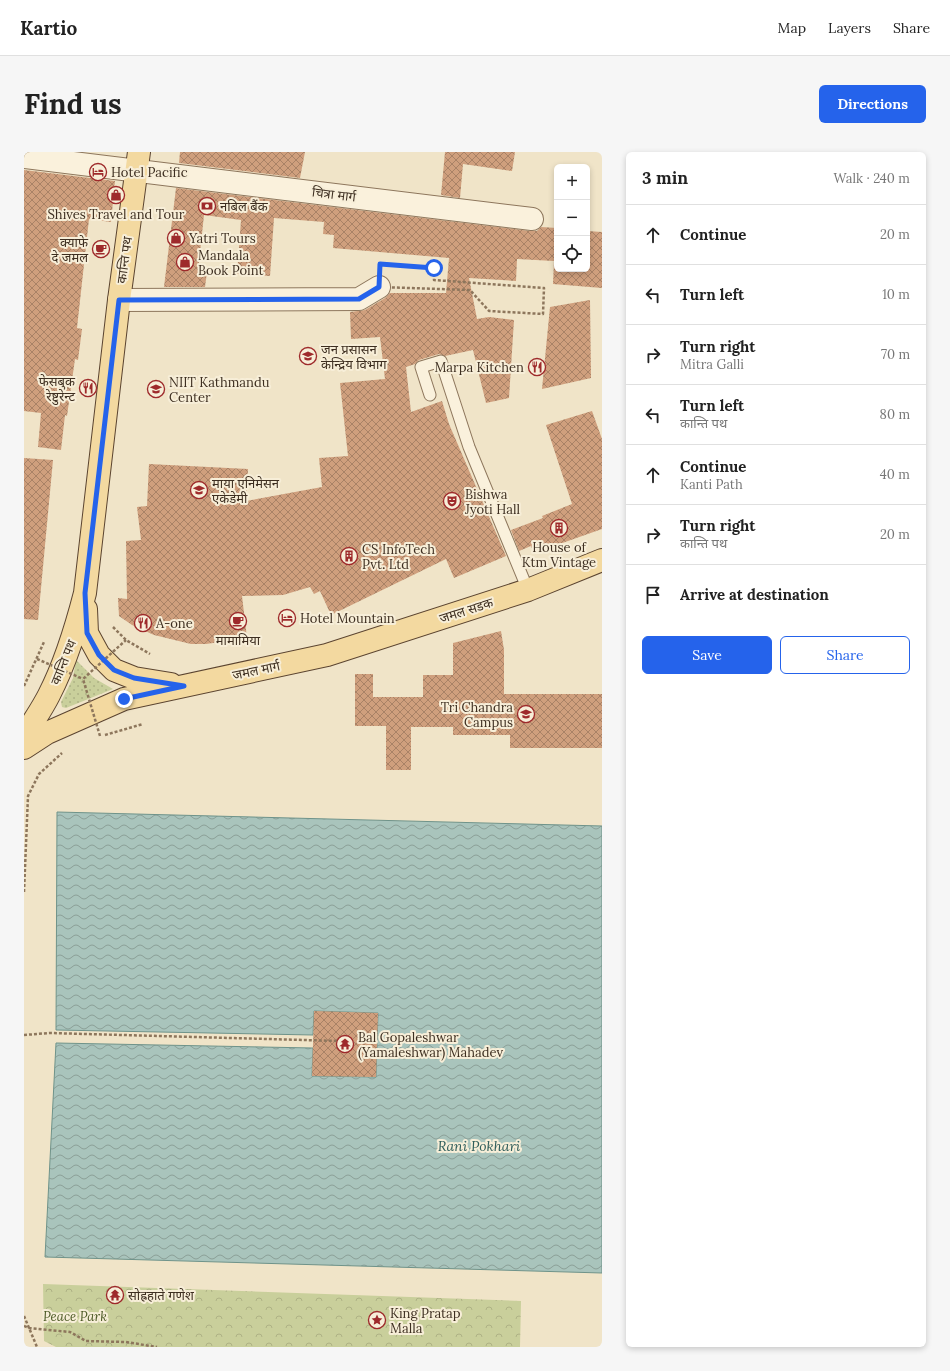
<!DOCTYPE html>
<html lang="en">
<head>
<meta charset="utf-8">
<style>
	body { margin:0; font-family:Lora,"Noto Sans Devanagari",serif; background:#f6f6f6; color:#222 }
	.controls { position:absolute; right:12px; top:12px; display:grid; overflow:hidden; border-radius:6px; box-shadow:0 2px 6px #0003 }
	.controls button { width:36px; height:36px; display:grid; place-items:center; padding:0; border:0; border-bottom:1px solid #e0e0e0; background:#fff; color:#222; font:20px sans-serif }
	.stop { position:absolute; width:12px; height:12px; margin:-9px; border:3px solid #2563eb; border-radius:50%; background:#fff }
	.stop.end { background:#2563eb; border-color:#fff; box-shadow:0 1px 4px #0008 }
	.list { margin:0; padding:0; list-style:none }
	h2 { display:flex; justify-content:space-between; align-items:center; height:52px; margin:0; padding:0 16px; font-size:17px }
	h2 small { font-size:13px; font-weight:400; color:#767676 }
	.list li { display:grid; grid-template-columns:26px 1fr auto; gap:12px; align-items:center; box-sizing:border-box; height:60px; padding:0 16px; border-top:1px solid #e0e0e0 }
	.list b { display:block; font-size:15px; white-space:nowrap }
	.list p { margin:0; font-size:13px; white-space:nowrap; color:#767676 }
	.list em { font-size:13px; font-style:normal; color:#767676 }
	.actions { display:flex; gap:8px; padding:12px 16px }
	.actions a { flex:1; padding:9px 0; border:1px solid #2563eb; border-radius:6px; text-align:center; font-size:14px; color:#2563eb }
	.actions .main { background:#2563eb; color:#fff }
	.icon { flex:none; width:22px; height:22px; fill:none; stroke:currentColor; stroke-width:2; stroke-linecap:round; stroke-linejoin:round }
	.map { position:relative; flex:none; width:578px; height:1195px; overflow:hidden; border-radius:6px }
	header { display:flex; align-items:center; gap:24px; box-sizing:border-box; height:56px; padding:0 20px; background:#fff; border-bottom:1px solid #e0e0e0 }
	header strong { font-size:19px }
	nav { display:flex; gap:22px; margin-inline-start:auto; font-size:14px }
	.intro { display:flex; align-items:center; justify-content:space-between; box-sizing:border-box; height:96px; padding:0 24px }
	h1 { margin:0; font-size:28px }
	.button { padding:10px 18px; border-radius:6px; background:#2563eb; color:#fff; font-size:14px; font-weight:700 }
	main { display:flex; gap:24px; padding:0 24px }
	aside { flex:1; background:#fff; border-radius:6px; box-shadow:0 2px 6px #0003 }
	.map>svg:first-child { display:block }
	.grass { fill:url(#grass-dots) }
	.park { fill:url(#park-crowns) }
	.water { fill:url(#water-waves); stroke:#6f938a }
	.building { fill:url(#building-cross-hatch) }
	.lines { fill:none; stroke-linecap:round; stroke-linejoin:round }
	.lane-casing { stroke:#8d765c; stroke-width:13 }
	.street-casing { stroke:#8d765c; stroke-width:24 }
	.primary-casing { stroke:#5b4430; stroke-width:24 }
	.path { stroke:#8d765c; stroke-width:2.5; stroke-dasharray:3 2; stroke-linecap:butt }
	.lane { stroke:#faf1dc; stroke-width:11 }
	.street { stroke:#faf1dc; stroke-width:22 }
	.primary { stroke:#f3d9a0; stroke-width:22 }
	.path-bridge { stroke:#8d765c; stroke-width:2.5; stroke-dasharray:3 2; stroke-linecap:butt }
	.route { stroke:#2563eb; stroke-width:5 }
	.labels { text-anchor:middle; stroke-width:4; stroke-linejoin:round; paint-order:stroke }
	.poi-label { font-size:13px; fill:#3d2e20; stroke:#f7eed8; text-anchor:start }
	.street-label { font-size:13px; fill:#3d2e20; stroke:#f7eed8 }
	.park-label { font-size:13px; font-style:italic; fill:#4d5a26; stroke:#f7eed8 }
	.water-label { font-size:14px; font-style:italic; fill:#2f5d5a; stroke:#f7eed8 }
</style>
</head>
<body>
<header>
<strong>Kartio</strong>
<nav><a>Map</a><a>Layers</a><a>Share</a></nav>
</header>
<div class="intro"><h1>Find us</h1><a class="button">Directions</a></div>
<main>
<div class="map">
<svg width="578" height="1195" viewBox="0 0 578 1195">
	<defs>
		<pattern id="grass-dots" width="8" height="8" patternUnits="userSpaceOnUse"><rect width="8" height="8" fill="#c9cf9b"/><path d="M2 2h.1M6 6h.1" fill="none" stroke="#aeb285" stroke-width="1.8" stroke-linecap="round"/></pattern>
		<pattern id="park-crowns" width="20" height="18" patternUnits="userSpaceOnUse"><rect width="20" height="18" fill="#c9cf9b"/><path d="M2 6a3 3 0 1 1 6 0M12 15a3 3 0 1 1 6 0" fill="none" stroke="#aeb285"/></pattern>
		<pattern id="water-waves" width="16" height="10" patternUnits="userSpaceOnUse"><rect width="16" height="10" fill="#a9c4bc"/><path d="M0 5q4-4 8 0t8 0" fill="none" stroke="#8ba098"/></pattern>
		<pattern id="building-cross-hatch" width="8" height="8" patternUnits="userSpaceOnUse"><rect width="8" height="8" fill="#cf9f7d"/><path d="M0 0l8 8M0 8l8-8" fill="none" stroke="#a98266"/></pattern>
	</defs>
	<rect width="100%" height="100%" fill="#f0e4c8"/>
	<path class="grass" d="M52 508 70 526 89 537 42 556 38 555 37 550 49 526Z"/>
	<path class="park" d="M19 1132 497 1149 496 1195H32L20 1189Z"/>
	<path class="water" d="M33 660 578 674V1121L21 1105 32 891 289 896 288 924 352 925 354 861 290 859 289 883 32 878Z"/>
	<path class="building" d="M156 0H281L276 26 155 11Z
		M421 0H491L488 19 439 12 436 46 417 43Z
		M0 18 91 29 87 70 65 67 53 176 58 177 54 208 51 207 43 264 41 263 37 298 14 295 17 261 0 259Z
		M152 36 506 79H513L517 75 533 76V117H563V79L578 80V136L529 132 530 109 493 107 492 129 445 126 453 167 465 165 490 168 485 246 462 251 449 198 421 204 415 202 395 208 391 212 382 215 387 260 418 249 425 272 482 404 430 426 422 407 307 463 296 439 290 442 286 435 259 443 218 444 223 486 182 492H167L130 483 108 473 95 464 94 446 103 447 102 389 117 388 113 355 123 354 125 312 224 317 222 349 298 335 295 306 324 304 316 231 361 227 356 185 327 187 326 160 341 158 361 146 366 141H422L425 106 309 96 310 83 299 82 300 70 250 66 246 124 213 122 217 68 180 63 174 119 183 120 181 135H140Z
		M566 148 567 226 518 237 526 155Z
		M568 259 578 287V377L510 401 507 394 495 399 487 378 519 366 518 364 548 352 522 273Z
		M0 306 29 308 14 468 0 467Z
		M477 479 480 498V542H578V596H486V583H429V575H387V618H362V574H331V522H349V545H399V523H429V491Z
		M290 859 354 861 352 925 288 924Z"/>
	<g class="lines">
		<g class="lane-casing">
			<path id="lane" d="M406 243 397 215 417 209 445 295 504 438"/>
		</g>
		<g class="street-casing">
			<path id="street" d="M0 5 508 67
				M95 148 335 147 355 135"/>
		</g>
		<g class="primary-casing">
			<path id="primary" d="M62 457 63 481 75 503 90 518 110 526 147 532
				M0 585C8 571 18 557 25 543 42 510 52 476 61 441L95 148 115 0
				M0 596 23 581 100 547 303 503 504 438 578 408"/>
		</g>
		<path class="path" d="M356 112 410 116V128L520 136 519 162 465 159 446 138 355 135Z
			M89 475 102 488 126 502
			M0 534 20 490
			M81 583 119 572
			M0 740 4 644 15 622 38 601
			M0 883 26 881 316 889
			M0 1164 13 1195
			M0 1174 5 1176 46 1180 62 1189 102 1190 133 1195"/>
		<use href="#lane" class="lane"/>
		<use href="#street" class="street"/>
		<use href="#primary" class="primary"/>
		<path class="path-bridge" d="M13 507 59 527
			M76 584 59 527 102 488"/>
	</g>
	<g class="lines">
		<path class="route" d="M100 547 160 534 110 526 90 518 75 503 63 481 61 441 95 148 335 147 355 135 356 112 410 116"/>
	</g>
	<defs>
		<g id="hotel-ring" transform="scale(0.9)"><circle r="9.5" fill="#f7eed8" stroke="#9e2a2b" stroke-width="1.5"/><path d="M-6-4.5h1.5V1H6V5H4.5V3h-9V5H-6ZM-4 0a1.8 1.8 0 1 1 3.6 0ZM.5 0V-2.5h3Q6-2.5 6 0Z" fill="#9e2a2b"/></g>
		<g id="shop-ring" transform="scale(0.9)"><circle r="9.5" fill="#f7eed8" stroke="#9e2a2b" stroke-width="1.5"/><path d="M-5-2.5h2.3a2.7 3.5 0 0 1 5.4 0H5L5.5 6h-11ZM-1.5-2.5h3a1.5 2.3 0 0 0-3 0Z" fill="#9e2a2b"/></g>
		<g id="bank-ring" transform="scale(0.9)"><circle r="9.5" fill="#f7eed8" stroke="#9e2a2b" stroke-width="1.5"/><path d="M-6-4H6V4H-6ZM0-2.3a2.3 2.3 0 1 0 0 4.6a2.3 2.3 0 1 0 0-4.6Z" fill="#9e2a2b"/></g>
		<g id="cafe-ring" transform="scale(0.9)"><circle r="9.5" fill="#f7eed8" stroke="#9e2a2b" stroke-width="1.5"/><path d="M-5.5-4.5H6V0H3Q3 3.5 0 3.5H-2.5Q-5.5 3.5-5.5 0ZM3-3.2v2h1.7v-2ZM-6 4.5H4V6H-6Z" fill="#9e2a2b"/></g>
		<g id="school-ring" transform="scale(0.9)"><circle r="9.5" fill="#f7eed8" stroke="#9e2a2b" stroke-width="1.5"/><path d="M0-5L7-2L0 1L-7-2ZM-4 1L0 2.5L4 1V4Q0 6-4 4Z" fill="#9e2a2b"/></g>
		<g id="restaurant-ring" transform="scale(0.9)"><circle r="9.5" fill="#f7eed8" stroke="#9e2a2b" stroke-width="1.5"/><path d="M-5-6h1v4h1v-4h1v4h1v-4h1v5L-1.5 .5V6h-2V.5L-5-1ZM5-6V6H3V1.5H1.5Q1.5-4 5-6Z" fill="#9e2a2b"/></g>
		<g id="theatre-ring" transform="scale(0.9)"><circle r="9.5" fill="#f7eed8" stroke="#9e2a2b" stroke-width="1.5"/><path d="M-5-5.5Q0-4 5-5.5V0Q5 5 0 6Q-5 5-5 0ZM-3.3-2.5H-1v1.5H-3.3ZM1-2.5H3.3v1.5H1ZM-2.8 1Q0 5.5 2.8 1Z" fill="#9e2a2b"/></g>
		<g id="building-ring" transform="scale(0.9)"><circle r="9.5" fill="#f7eed8" stroke="#9e2a2b" stroke-width="1.5"/><path d="M-4-6H4V6H1V3H-1V6H-4ZM-2.5-4.3h1.7v1.8h-1.7ZM.8-4.3h1.7v1.8H.8ZM-2.5-1h1.7V.8h-1.7ZM.8-1h1.7V.8H.8Z" fill="#9e2a2b"/></g>
		<g id="university-ring" transform="scale(0.9)"><circle r="9.5" fill="#f7eed8" stroke="#9e2a2b" stroke-width="1.5"/><path d="M0-5L7-2L0 1L-7-2ZM-4 1L0 2.5L4 1V4Q0 6-4 4Z" fill="#9e2a2b"/></g>
		<g id="temple-ring" transform="scale(0.9)"><circle r="9.5" fill="#f7eed8" stroke="#9e2a2b" stroke-width="1.5"/><path d="M0-6L5-2H3V0L6.5 2.5H4V6H1.5V3h-3V6H-4V2.5H-6.5L-3 0V-2H-5Z" fill="#9e2a2b"/></g>
		<g id="sight-ring" transform="scale(0.9)"><circle r="9.5" fill="#f7eed8" stroke="#9e2a2b" stroke-width="1.5"/><path d="M0-6L1.8-2.2L6-1.7L2.9 1.2L3.7 5.4L0 3.3L-3.7 5.4L-2.9 1.2L-6-1.7L-1.8-2.2Z" fill="#9e2a2b"/></g>
	</defs>
	<g fill-rule="evenodd">
		<use href="#hotel-ring" x="74" y="20"/>
		<use href="#shop-ring" x="92" y="43"/>
		<use href="#bank-ring" x="183" y="54"/>
		<use href="#shop-ring" x="152" y="86"/>
		<use href="#cafe-ring" x="77" y="97"/>
		<use href="#shop-ring" x="161" y="110"/>
		<use href="#school-ring" x="284" y="204"/>
		<use href="#restaurant-ring" x="513" y="215"/>
		<use href="#restaurant-ring" x="64" y="236"/>
		<use href="#school-ring" x="132" y="237"/>
		<use href="#school-ring" x="175" y="338"/>
		<use href="#theatre-ring" x="428" y="349"/>
		<use href="#building-ring" x="535" y="376"/>
		<use href="#building-ring" x="325" y="404"/>
		<use href="#hotel-ring" x="263" y="466"/>
		<use href="#cafe-ring" x="214" y="469"/>
		<use href="#restaurant-ring" x="119" y="471"/>
		<use href="#university-ring" x="502" y="562"/>
		<use href="#temple-ring" x="321" y="892"/>
		<use href="#temple-ring" x="91" y="1143"/>
		<use href="#sight-ring" x="353" y="1168"/>
	</g>
	<g class="labels">
		<g class="poi-label">
			<text x="87" y="25">Hotel Pacific</text>
			<text x="196" y="59">नबिल बैंक</text>
			<text x="92" y="67" text-anchor="middle">Shives Travel and Tour</text>
			<text x="165" y="91">Yatri Tours</text>
			<text x="64" y="95" text-anchor="end">क्याफे<tspan x="64" dy="15">दे जमल</tspan></text>
			<text x="174" y="108">Mandala<tspan x="174" dy="15">Book Point</tspan></text>
			<text x="297" y="202">जन प्रसासन<tspan x="297" dy="15">केन्द्रिय विभाग</tspan></text>
			<text x="500" y="220" text-anchor="end">Marpa Kitchen</text>
			<text x="51" y="234" text-anchor="end">फेसबुक<tspan x="51" dy="15">रेष्टुरेन्ट</tspan></text>
			<text x="145" y="235">NIIT Kathmandu<tspan x="145" dy="15">Center</tspan></text>
			<text x="188" y="336">माया एनिमेसन<tspan x="188" dy="15">एकेडेमी</tspan></text>
			<text x="441" y="347">Bishwa<tspan x="441" dy="15">Jyoti Hall</tspan></text>
			<text x="535" y="400" text-anchor="middle">House of<tspan x="535" dy="15">Ktm Vintage</tspan></text>
			<text x="338" y="402">CS InfoTech<tspan x="338" dy="15">Pvt. Ltd</tspan></text>
			<text x="276" y="471">Hotel Mountain</text>
			<text x="132" y="476">A-one</text>
			<text x="214" y="493" text-anchor="middle">मामामिया</text>
			<text x="489" y="560" text-anchor="end">Tri Chandra<tspan x="489" dy="15">Campus</tspan></text>
			<text x="334" y="890">Bal Gopaleshwar<tspan x="334" dy="15">(Yamaleshwar) Mahadev</tspan></text>
			<text x="104" y="1148">सोह्रहाते गणेश</text>
			<text x="366" y="1166">King Pratap<tspan x="366" dy="15">Malla</tspan></text>
		</g>
		<g class="street-label">
			<text transform="translate(310 42) rotate(7)" y="5">चित्रा मार्ग</text>
			<text transform="translate(100 108) rotate(-82)" y="5">कान्ति पथ</text>
			<text transform="translate(442 458) rotate(-18)" y="5">जमल सडक</text>
			<text transform="translate(39 510) rotate(-68)" y="5">कान्ति पथ</text>
			<text transform="translate(232 518) rotate(-12)" y="5">जमल मार्ग</text>
		</g>
		<g class="park-label">
			<text x="51" y="1169">Peace Park</text>
		</g>
		<g class="water-label">
			<text x="455" y="999">Rani Pokhari</text>
		</g>
	</g>
</svg>
<div class="controls">
<button>+</button>
<button>−</button>
<button><svg class="icon" aria-label="locate" viewBox="0 0 24 24"><circle cx="12" cy="12" r="6"/><path d="M12 2v4M12 18v4M2 12h4M18 12h4"/></svg></button>
</div>
<div class="stop" style="left:410px;top:116px"></div>
<div class="stop end" style="left:100px;top:547px"></div>
</div>
<aside>
<h2>3 min<small>Walk · 240 m</small></h2>
<ul class="list">
<li><svg class="icon" aria-label="ahead" viewBox="0 0 24 24"><path d="M12 20V5M6 11l6-6 6 6"/></svg><div><b>Continue</b></div><em>20 m</em></li>
<li><svg class="icon" aria-label="left" viewBox="0 0 24 24"><path d="M17 20v-9H6M10 6l-5 5 5 5"/></svg><div><b>Turn left</b></div><em>10 m</em></li>
<li><svg class="icon" aria-label="right" viewBox="0 0 24 24"><path d="M7 20v-9h11M14 6l5 5-5 5"/></svg><div><b>Turn right</b><p>Mitra Galli</p></div><em>70 m</em></li>
<li><svg class="icon" aria-label="left" viewBox="0 0 24 24"><path d="M17 20v-9H6M10 6l-5 5 5 5"/></svg><div><b>Turn left</b><p>कान्ति पथ</p></div><em>80 m</em></li>
<li><svg class="icon" aria-label="ahead" viewBox="0 0 24 24"><path d="M12 20V5M6 11l6-6 6 6"/></svg><div><b>Continue</b><p>Kanti Path</p></div><em>40 m</em></li>
<li><svg class="icon" aria-label="right" viewBox="0 0 24 24"><path d="M7 20v-9h11M14 6l5 5-5 5"/></svg><div><b>Turn right</b><p>कान्ति पथ</p></div><em>20 m</em></li>
<li><svg class="icon" aria-label="arrive" viewBox="0 0 24 24"><path d="M6 21V4h12l-3 4 3 4H6"/></svg><div><b>Arrive at destination</b></div></li>
</ul>
<div class="actions"><a class="main">Save</a><a>Share</a></div>
</aside>
</main>
</body>
</html>
